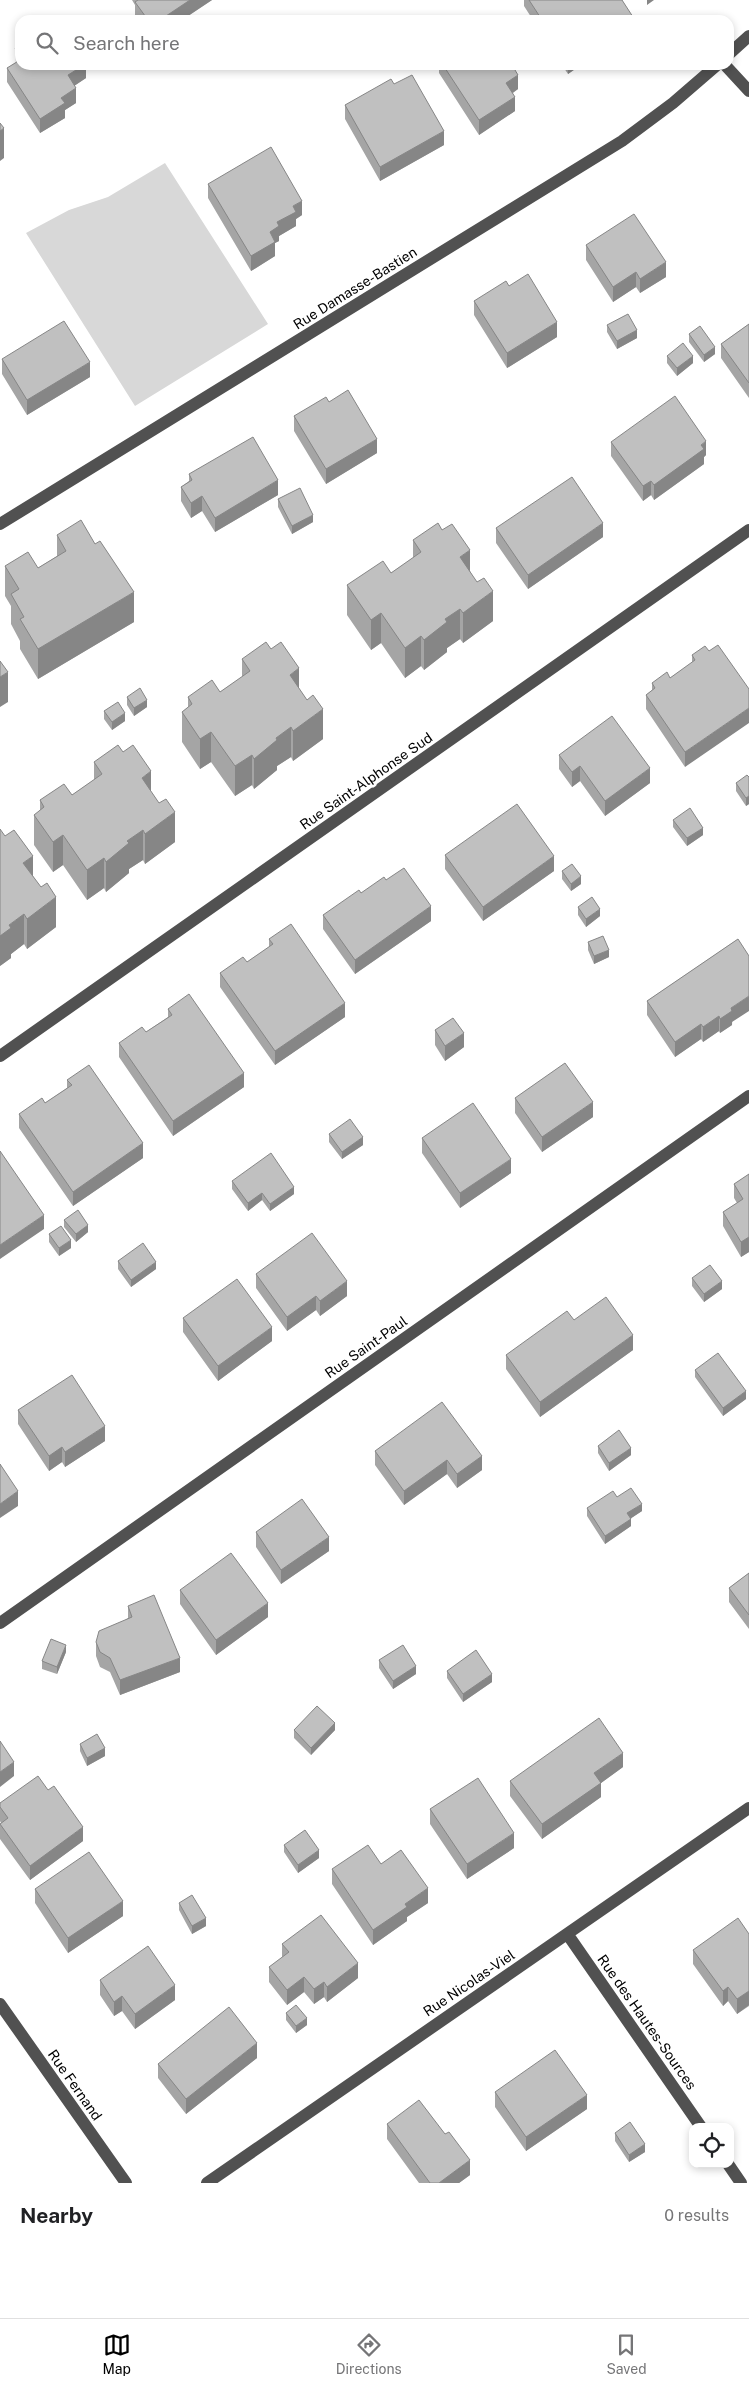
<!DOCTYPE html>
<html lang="en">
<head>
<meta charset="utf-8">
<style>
	body { margin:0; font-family:"Public Sans",sans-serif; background:#f2f2f2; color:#202124 }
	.controls { position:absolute; right:15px; bottom:15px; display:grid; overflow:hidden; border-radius:10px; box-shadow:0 2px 8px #0003 }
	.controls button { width:45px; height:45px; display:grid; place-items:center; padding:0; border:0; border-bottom:1px solid #e0e0e0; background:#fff; color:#202124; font:25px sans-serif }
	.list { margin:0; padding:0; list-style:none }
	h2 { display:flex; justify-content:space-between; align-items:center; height:65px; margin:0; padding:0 20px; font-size:21px }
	h2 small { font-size:16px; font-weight:400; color:#757577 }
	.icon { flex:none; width:28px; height:28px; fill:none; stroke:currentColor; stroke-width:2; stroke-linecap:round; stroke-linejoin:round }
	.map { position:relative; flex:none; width:749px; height:2183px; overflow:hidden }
	.search { position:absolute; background:#fff; box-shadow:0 2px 8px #0003; left:15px; right:15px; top:15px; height:55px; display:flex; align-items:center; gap:12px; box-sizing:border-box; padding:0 18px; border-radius:15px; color:#757577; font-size:19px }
	.sheet { height:135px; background:#fff }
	nav { display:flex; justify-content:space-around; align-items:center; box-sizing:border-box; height:70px; border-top:1px solid #e0e0e0; background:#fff; font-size:14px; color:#757577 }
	nav a { display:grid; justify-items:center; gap:2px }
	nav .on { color:#000 }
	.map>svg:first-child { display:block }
	.green { fill:#d8d8d8 }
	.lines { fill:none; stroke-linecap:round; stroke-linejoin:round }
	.minor { stroke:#515151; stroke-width:12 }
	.wall { fill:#a5a5a5 }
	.shaded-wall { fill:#868686 }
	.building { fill:#c0c0c0; stroke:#868686 }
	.labels { text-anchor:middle; stroke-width:5; stroke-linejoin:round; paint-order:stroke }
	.street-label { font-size:14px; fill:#000; stroke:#fff }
</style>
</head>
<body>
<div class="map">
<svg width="749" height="2183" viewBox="0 0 749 2183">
	<rect width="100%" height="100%" fill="#fff"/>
	<path class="green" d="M165 163 268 324 135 406 26 233 69 210 108 197Z"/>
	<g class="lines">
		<path class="minor" d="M729 54 749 36
			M725 65 749 91
			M0 524 622 141 673 103 717 65
			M0 1056 749 530
			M0 1623 749 1096
			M568 1935 701 2127
			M0 2004 126 2183
			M728 2164 741 2183
			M207 2183 749 1808"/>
	</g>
	<path class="wall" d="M132 0H212L182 20H138L135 16V5Z
		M524 0H622L633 20H533L524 6Z
		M20 45V65H86V78L74 86 76 103 65 110V118L40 133 7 82V68L16 63 15 48Z
		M439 65H512L518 89 513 93 515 111 479 135 439 73Z
		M562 65H581L568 74Z
		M394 84 444 145 380 181 345 119V105Z
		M208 184 302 215 296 219V226L279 236V241L275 243V256L251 271 208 198Z
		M586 245 666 277 640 293 636 287 613 302 586 260Z
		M509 286 557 337 507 368 474 315V301Z
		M749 324V398L721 358V344Z
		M607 325 637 338 617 349 607 332Z
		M689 334 715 354 704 362 689 342Z
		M667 356 693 363 677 376 667 363Z
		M2 359 90 377 27 415 2 374Z
		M329 402 377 453 326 484 294 431V416Z
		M611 442 706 455 704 457V464L654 500 651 495 643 501 611 456Z
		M189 474 278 495 215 532 202 511 191 518 181 501V487L189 481Z
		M278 499 313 522 292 534 278 507Z
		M496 528 603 537 528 589 496 543Z
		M57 535 134 622 38 679 20 649V641L11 624V606L5 596V566L38 568 57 556Z
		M413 540 470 571 493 621 463 643 460 639 447 648V652L424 670 421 666 405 678 381 643 371 650 347 615V585L391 573 413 558Z
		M709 651 685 767 646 709V695L652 690V683L670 678 692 663V655Z
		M242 659 299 689 323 739 293 761 291 757 277 766V770L254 789 252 785 235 796 211 762 200 769 182 742V712L188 707V697L220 692 242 677Z
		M127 697 147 707 134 716 127 705Z
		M104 711 125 721 112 730 104 719Z
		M559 755 650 783 605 816 580 781 572 787 559 769Z
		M94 762 151 792 175 842 145 864 143 860 129 869V873L106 892 104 888 87 900 63 865 53 872 34 845V815L40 811V800L72 795 94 780Z
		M749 777V804L746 806 736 791V783Z
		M673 820 703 835 687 846 673 827Z
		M445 855 554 871 483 921 445 869Z
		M562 871 581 884 571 891 562 879Z
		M33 876 56 927 27 949 24 944 11 954V958L0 966Z
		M386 880 431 921 355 974 323 929V915L361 893Z
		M578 907 600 916 586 927 578 915Z
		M269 939 345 1017 275 1065 220 987V973L247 962 269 947Z
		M738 939 732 1025 720 1033 719 1031 703 1042 701 1039 675 1057 647 1015V1001Z
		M588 942 609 957 594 964 588 950Z
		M168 1009 244 1087 173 1136 119 1057V1043L146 1032 168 1017Z
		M435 1030 464 1047 445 1061 435 1045Z
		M67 1080 143 1158 73 1206 19 1128V1114L45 1103 67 1088Z
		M515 1098 593 1117 542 1152 515 1113Z
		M329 1134 363 1145 342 1159 329 1142Z
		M422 1138 511 1173 460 1208 422 1153Z
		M749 1174V1252L741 1257 723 1226V1212L737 1203 734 1198V1184Z
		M232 1181 294 1194 270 1211 262 1200 248 1211 232 1189Z
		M64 1220 88 1232 76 1242 64 1227Z
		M49 1234 71 1248 59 1256 49 1242Z
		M118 1261 156 1269 131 1287 118 1269Z
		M256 1274 347 1296 320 1316 316 1310 287 1331 256 1288Z
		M692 1278 722 1289 704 1302 692 1286Z
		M183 1318 272 1341 218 1381 183 1332Z
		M574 1320 633 1350 540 1417 506 1369V1355Z
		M695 1370 746 1399 723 1416 695 1377Z
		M18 1410 105 1441 65 1467 62 1462 49 1471 18 1424Z
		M598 1446 631 1455 609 1471 598 1453Z
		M375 1451 482 1456V1470L457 1488 447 1474 404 1505 375 1465Z
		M617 1497 642 1511 631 1518V1526L605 1544 587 1516V1508Z
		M256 1532 329 1551 281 1584 256 1547Z
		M749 1573V1629L729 1602V1588Z
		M180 1590 268 1617 216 1655 180 1604Z
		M128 1606 180 1672 120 1695 110 1672 100 1667 96 1656V1642L128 1618Z
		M66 1652 57 1674 42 1669V1661Z
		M379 1660 416 1674 393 1689 379 1668Z
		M447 1671 492 1682 463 1702 447 1678Z
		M294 1730H335L311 1755 294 1738Z
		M80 1744 105 1756 87 1766 80 1751Z
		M623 1767 601 1783V1797L542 1839 510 1796V1781Z
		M0 1803 83 1841 30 1880 0 1839V1824L1 1823 0 1821Z
		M430 1809 514 1848 467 1879 430 1824Z
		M284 1845 319 1858 298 1873 284 1852Z
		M381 1864 428 1903 407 1917V1921L373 1945 332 1884V1869Z
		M35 1889 123 1916 68 1953 35 1903Z
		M179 1903 206 1926 192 1934 179 1910Z
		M749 1934V2006L737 2014 728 2001 723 2006 693 1964V1950Z
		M282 1944 358 1978 327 2002 324 1997 314 2004 304 1992 287 2005 269 1982V1967L282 1958Z
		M100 1980 175 2000 135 2029 122 2011 114 2016 100 1995Z
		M286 2013 307 2025 296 2033 286 2020Z
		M257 2058 186 2114 158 2078V2064Z
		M495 2092 587 2109 526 2151 495 2107Z
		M387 2124 445 2134 470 2175 459 2183H419L387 2139Z
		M615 2133 645 2152 629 2162 615 2141Z"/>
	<path class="shaded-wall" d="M190 0H212L182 20H160Z
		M647 0H654L647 5Z
		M84 65H86V78L68 90V75Z
		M568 65H581L568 74Z
		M518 75V89L506 97V83Z
		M76 88V103L65 110V118L40 133V119L61 98Z
		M515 97V111L479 135V120Z
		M4 128V158L0 161V131Z
		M444 131V145L380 181V167Z
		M302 201V215L296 219V226L279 236V241L275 243V256L251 271V256L277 222 293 206Z
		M666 262V277L640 293V279Z
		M636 272V287L613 302V287Z
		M557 322V337L507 368V353Z
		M637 330V338L617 349V341Z
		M715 347V354L704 362V355Z
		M693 356V363L677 376V368Z
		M90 362V377L27 415V400Z
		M377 439V453L326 484V469Z
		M706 441V455L704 457V464L654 500V485Z
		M278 480V495L215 532V518Z
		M651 481V495L643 501V486Z
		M202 496V511L191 518V503Z
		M313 515V522L292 534V526Z
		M603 523V537L528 589V575Z
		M470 550V580L460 557Z
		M493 591V621L463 643V613Z
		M134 592V622L38 679V649Z
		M460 609V639L447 648V652L424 670V640L445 619Z
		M381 613V643L371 650V620Z
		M421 636V666L405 678V648Z
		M299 668V698L290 675Z
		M8 672V702L0 707V677Z
		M147 700V707L134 716V708Z
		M749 708V723L685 767V752Z
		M323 709V739L293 761V731Z
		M125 713V721L112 730V722Z
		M291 727V757L277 766V770L254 789V759L276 738Z
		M211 732V762L200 769V739Z
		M252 755V785L235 796V766Z
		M580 766V781L572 787V772Z
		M650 768V783L605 816V801Z
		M151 771V801L142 778Z
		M749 796V804L746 806V798Z
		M175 812V842L145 864V834Z
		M703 828V835L687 846V838Z
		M143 830V860L129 869V873L106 892V862L127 841Z
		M63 835V865L53 872V842Z
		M33 856V886L23 863Z
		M554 856V871L483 921V907Z
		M104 858V888L87 900V870Z
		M581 876V884L571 891V884Z
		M56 897V927L27 949V919Z
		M431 906V921L355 974V960Z
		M600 909V916L586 927V919Z
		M24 914V944L11 954V958L0 966V936L9 925Z
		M609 950V957L594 964V956Z
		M749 996V1011L732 1022V1025L720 1033V1019L731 1008Z
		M345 1003V1017L275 1065V1051Z
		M719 1016V1031L703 1042V1027Z
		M701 1024V1039L675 1057V1042Z
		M464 1033V1047L445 1061V1046Z
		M244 1073V1087L173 1136V1121Z
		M593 1102V1117L542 1152V1137Z
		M363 1137V1145L342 1159V1152Z
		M143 1143V1158L73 1206V1192Z
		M511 1159V1173L460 1208V1193Z
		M294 1187V1194L270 1211V1204Z
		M262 1193V1200L248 1211V1203Z
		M44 1215V1229L0 1259V1245Z
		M88 1225V1232L76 1242V1234Z
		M749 1237V1252L741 1257V1242Z
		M71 1240V1248L59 1256V1248Z
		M156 1262V1269L131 1287V1280Z
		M347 1281V1296L320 1316V1301Z
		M722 1281V1289L704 1302V1294Z
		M316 1296V1310L287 1331V1317Z
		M272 1327V1341L218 1381V1366Z
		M633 1335V1350L540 1417V1402Z
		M746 1391V1399L723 1416V1408Z
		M105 1426V1441L65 1467V1452Z
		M62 1447V1462L49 1471V1456Z
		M631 1448V1455L609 1471V1463Z
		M482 1456V1470L457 1488V1474Z
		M447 1460V1474L404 1505V1491Z
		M18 1491V1506L0 1518V1504Z
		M642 1504V1511L627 1521V1513Z
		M631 1519V1526L605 1544V1536Z
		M329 1537V1551L281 1584V1570Z
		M268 1603V1617L216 1655V1640Z
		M66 1645V1652L57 1674V1667Z
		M180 1658V1672L120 1695V1680Z
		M416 1666V1674L393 1689V1681Z
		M492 1674V1682L463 1702V1694Z
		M335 1723V1730L311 1755V1748Z
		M105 1748V1756L87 1766V1758Z
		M623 1753V1767L601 1783V1797L542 1839V1824L594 1773Z
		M14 1762V1776L0 1787V1772Z
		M83 1827V1841L30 1880V1866Z
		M514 1833V1848L467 1879V1864Z
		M319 1850V1858L298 1873V1865Z
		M428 1888V1903L407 1917V1921L373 1945V1930L405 1904Z
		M123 1901V1916L68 1953V1938Z
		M206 1918V1926L192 1934V1926Z
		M358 1963V1978L327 2002V1987Z
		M304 1977V1992L287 2005V1990Z
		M324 1982V1997L314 2004V1989Z
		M175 1985V2000L135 2029V2014Z
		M728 1987V2001L723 2006V1991Z
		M749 1991V2005L737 2014V1999Z
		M122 1996V2011L114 2016V2002Z
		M307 2018V2025L296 2033V2026Z
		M257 2043V2058L186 2114V2099Z
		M587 2095V2109L526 2151V2137Z
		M645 2144V2152L629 2162V2155Z
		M470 2160V2175L459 2183H439Z"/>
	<path class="building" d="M138 0H190L160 20H148L135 2Z
		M529 0H622L633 17 628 20H542Z
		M20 45V55L15 48Z
		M20 60V65H84L68 75 76 88 61 98 65 103 40 119 7 68Z
		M443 65H512L518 75 506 83 515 97 479 120Z
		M412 75 444 131 380 167 345 105 391 79 394 84Z
		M0 123 4 128 0 131Z
		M271 147 302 201 293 206 296 212 277 222 279 226 270 232 275 242 251 256 208 184Z
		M634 214 666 262 640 279 636 272 613 287 586 245Z
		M528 274 557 322 507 353 474 301 506 281 509 286Z
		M628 314 637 330 617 341 607 325Z
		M64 321 90 362 27 400 2 359Z
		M749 324V383L721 344Z
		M700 326 715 347 704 355 689 334Z
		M683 343 693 356 677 368 667 356Z
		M348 390 377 439 326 469 294 416 326 397 329 402Z
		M675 396 706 441 701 445 704 449 654 485 651 481 643 486 611 442Z
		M253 437 278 480 215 518 202 496 191 503 181 487 192 480 189 474Z
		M572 477 603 523 528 575 496 528Z
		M300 488 313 515 292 526 278 499Z
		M81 520 95 544 100 541 134 592 38 649 20 619 24 617 11 594 19 589 5 566 28 552 38 568 66 551 57 535Z
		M438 523 442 530 452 524 470 550 460 557 477 582 484 578 493 591 463 613 460 609 445 619 447 622 424 640 421 636 405 648 381 613 371 620 347 585 383 561 391 573 421 552 413 540Z
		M266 642 271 649 281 642 299 668 290 675 307 700 313 695 323 709 293 731 291 727 276 738 277 740 254 759 252 755 235 766 211 732 200 739 182 712 192 704 188 697 212 680 220 692 250 671 242 659Z
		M718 645 749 689V708L685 752 646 695 655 688 652 683 667 672 670 678 695 660 692 655 705 646 709 651Z
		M0 661 8 672 0 677Z
		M140 688 147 700 134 708 127 697Z
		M118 702 125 713 112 722 104 711Z
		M612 716 650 768 605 801 580 766 572 772 559 755Z
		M118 745 123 752 133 745 151 771 142 778 159 803 166 799 175 812 145 834 143 830 127 841 129 843 106 862 104 858 87 870 63 835 53 842 34 815 44 807 40 800 64 784 72 795 102 774 94 762Z
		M747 775 749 777V796L746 798 736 783Z
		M517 804 554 856 483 907 445 855Z
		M690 808 703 828 687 838 673 820Z
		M0 829 5 836 14 830 33 856 23 863 41 887 47 883 56 897 27 919 24 914 9 925 11 928 0 936Z
		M572 864 581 876 571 884 562 871Z
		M404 868 431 906 355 960 323 915 359 890 361 893 384 877 386 880Z
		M592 897 600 909 586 919 578 907Z
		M291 924 345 1003 275 1051 220 973 243 957 247 962 273 944 269 939Z
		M603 936 609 950 594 956 588 942Z
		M738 939 749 956V996L731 1008 732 1011 720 1019 719 1016 703 1027 701 1024 675 1042 647 1001Z
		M189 994 244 1073 173 1121 119 1043 142 1027 146 1032 172 1015 168 1009Z
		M453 1018 464 1033 445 1046 435 1030Z
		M565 1063 593 1102 542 1137 515 1098Z
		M89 1065 143 1143 73 1192 19 1114 42 1098 45 1103 72 1085 67 1080Z
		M473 1103 511 1159 460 1193 422 1138Z
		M350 1119 363 1137 342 1152 329 1134Z
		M0 1151 44 1215 0 1245Z
		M271 1153 294 1187 270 1204 262 1193 248 1203 232 1181Z
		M749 1174V1237L741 1242 723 1212 743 1199 734 1184Z
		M78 1210 88 1225 76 1234 64 1220Z
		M61 1226 71 1240 59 1248 49 1234Z
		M312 1233 347 1281 320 1301 316 1296 287 1317 256 1274Z
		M143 1243 156 1262 131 1280 118 1261Z
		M710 1265 722 1281 704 1294 692 1278Z
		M237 1279 272 1327 218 1366 183 1318Z
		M606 1297 633 1335 540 1402 506 1355 567 1311 574 1320Z
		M718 1353 746 1391 723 1408 695 1370Z
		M72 1375 105 1426 65 1452 62 1447 49 1456 18 1410Z
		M442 1402 482 1456 457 1474 447 1460 404 1491 375 1451Z
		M619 1430 631 1448 609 1463 598 1446Z
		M0 1464 18 1491 0 1504Z
		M631 1488 642 1504 627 1513 631 1519 605 1536 587 1508 613 1491 617 1497Z
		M302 1499 329 1537 281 1570 256 1532Z
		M231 1553 268 1603 216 1640 180 1590Z
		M749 1573V1615L729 1588Z
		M154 1595 180 1658 120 1680 110 1658 100 1652 96 1642 99 1631 132 1617 128 1606Z
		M51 1639 66 1645 57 1667 42 1661Z
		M403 1645 416 1666 393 1681 379 1660Z
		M476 1650 492 1674 463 1694 447 1671Z
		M317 1706 335 1723 311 1748 294 1730Z
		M599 1718 623 1753 594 1773 601 1783 542 1824 510 1781Z
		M97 1734 105 1748 87 1758 80 1744Z
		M0 1741 14 1762 0 1772Z
		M38 1776 48 1790 54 1786 83 1827 30 1866 0 1824 8 1818 0 1807V1803Z
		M478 1778 514 1833 467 1864 430 1809Z
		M305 1830 319 1850 298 1865 284 1845Z
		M368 1845 381 1864 401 1850 428 1888 405 1904 407 1907 373 1930 332 1869Z
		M89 1852 123 1901 68 1938 35 1889Z
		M192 1895 206 1918 192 1926 179 1903Z
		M321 1915 358 1963 327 1987 324 1982 314 1989 304 1977 287 1990 269 1967 289 1952 282 1944Z
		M738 1918 749 1934V1991L737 1999 728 1987 723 1991 693 1950Z
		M148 1946 175 1985 135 2014 122 1996 114 2002 100 1980Z
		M296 2005 307 2018 296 2026 286 2013Z
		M229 2007 257 2043 186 2099 158 2064Z
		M555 2050 587 2095 526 2137 495 2092Z
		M419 2100 445 2134 449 2132 470 2160 439 2183H430L387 2124Z
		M630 2122 645 2144 629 2155 615 2133Z"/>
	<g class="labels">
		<g class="street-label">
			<text transform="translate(355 288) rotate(-32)" y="5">Rue Damasse-Bastien</text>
			<text transform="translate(366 781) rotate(-35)" y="5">Rue Saint-Alphonse Sud</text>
			<text transform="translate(366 1347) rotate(-35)" y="5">Rue Saint-Paul</text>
			<text transform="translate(469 1983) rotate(-34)" y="5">Rue Nicolas-Viel</text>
			<text transform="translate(647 2022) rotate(55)" y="5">Rue des Hautes-Sources</text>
			<text transform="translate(75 2085) rotate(55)" y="5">Rue Fernand</text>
		</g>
	</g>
</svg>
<div class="controls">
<button><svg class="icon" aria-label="locate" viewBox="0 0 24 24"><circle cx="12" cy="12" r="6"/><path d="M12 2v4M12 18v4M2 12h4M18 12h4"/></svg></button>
</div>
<div class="search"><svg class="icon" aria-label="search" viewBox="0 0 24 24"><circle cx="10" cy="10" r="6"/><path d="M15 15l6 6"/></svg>Search here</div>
</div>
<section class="sheet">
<h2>Nearby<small>0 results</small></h2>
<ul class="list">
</ul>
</section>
<nav>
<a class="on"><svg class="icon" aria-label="map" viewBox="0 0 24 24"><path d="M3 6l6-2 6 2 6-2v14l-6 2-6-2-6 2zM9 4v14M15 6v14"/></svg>Map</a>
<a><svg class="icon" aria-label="directions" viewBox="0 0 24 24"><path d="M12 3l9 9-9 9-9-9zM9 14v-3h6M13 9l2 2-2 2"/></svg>Directions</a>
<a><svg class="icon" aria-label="saved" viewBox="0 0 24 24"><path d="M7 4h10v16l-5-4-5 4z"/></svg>Saved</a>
</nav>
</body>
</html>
